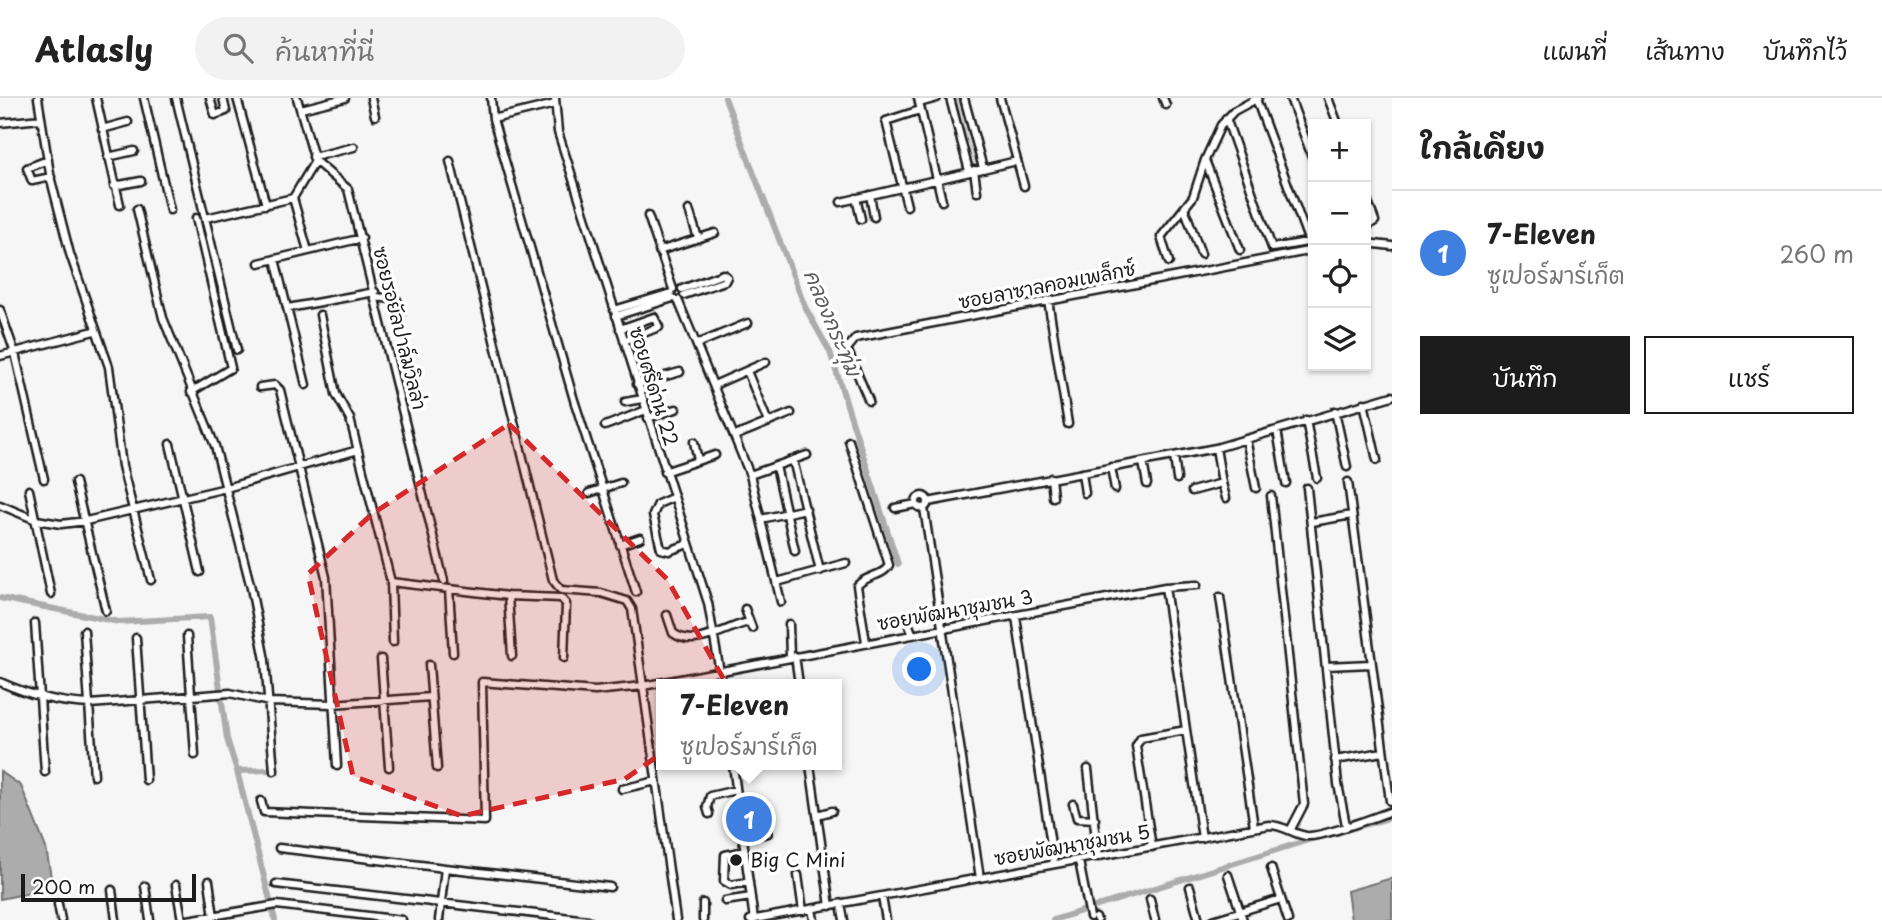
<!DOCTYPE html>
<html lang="th">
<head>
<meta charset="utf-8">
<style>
	body { margin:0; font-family:"Playpen Sans","Playpen Sans Thai",sans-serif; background:#f2f2f2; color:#222 }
	.controls { position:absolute; right:21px; top:21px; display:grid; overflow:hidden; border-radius:0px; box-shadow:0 2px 5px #0004 }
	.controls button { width:63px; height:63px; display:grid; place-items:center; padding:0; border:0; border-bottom:2px solid #e0e0e0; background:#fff; color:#222; font:35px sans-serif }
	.scale { position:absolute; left:21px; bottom:18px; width:175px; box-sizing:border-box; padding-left:7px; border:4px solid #1c1c1c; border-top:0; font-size:19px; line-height:24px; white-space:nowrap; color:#1c1c1c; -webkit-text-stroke:5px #fff; paint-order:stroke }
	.you { position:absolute; left:920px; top:572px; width:24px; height:24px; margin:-18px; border:5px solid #fff; border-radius:50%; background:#1a73e8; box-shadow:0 0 0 10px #1a73e833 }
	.badge { display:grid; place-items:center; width:46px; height:46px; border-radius:50%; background:#1c1c1c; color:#fff; font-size:23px; font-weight:700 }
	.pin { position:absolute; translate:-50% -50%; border:4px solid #fff; box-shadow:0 2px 7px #0006 }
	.popup { position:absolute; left:656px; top:581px; width:186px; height:91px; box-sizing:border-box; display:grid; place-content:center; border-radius:0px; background:#fff; filter:drop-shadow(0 2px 5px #0005); font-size:23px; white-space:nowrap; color:#767676 }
	.popup b { font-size:26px; color:#222 }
	.popup::after { content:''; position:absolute; left:50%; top:100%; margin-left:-14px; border:14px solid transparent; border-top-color:#fff }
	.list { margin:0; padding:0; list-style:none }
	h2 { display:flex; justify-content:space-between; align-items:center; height:91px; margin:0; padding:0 28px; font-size:30px }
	h2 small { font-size:23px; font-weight:400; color:#767676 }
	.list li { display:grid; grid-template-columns:46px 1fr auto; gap:21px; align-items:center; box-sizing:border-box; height:126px; padding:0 28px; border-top:2px solid #e0e0e0 }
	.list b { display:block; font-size:26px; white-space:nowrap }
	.list p { margin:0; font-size:23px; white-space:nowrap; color:#767676 }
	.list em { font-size:23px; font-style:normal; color:#767676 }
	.actions { display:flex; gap:14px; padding:21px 28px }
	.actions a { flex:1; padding:16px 0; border:2px solid #1c1c1c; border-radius:0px; text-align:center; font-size:24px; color:#1c1c1c }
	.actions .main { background:#1c1c1c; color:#fff }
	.icon { flex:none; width:38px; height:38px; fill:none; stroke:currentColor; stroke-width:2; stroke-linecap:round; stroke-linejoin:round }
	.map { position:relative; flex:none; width:1392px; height:822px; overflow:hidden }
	header { display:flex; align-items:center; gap:42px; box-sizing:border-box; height:98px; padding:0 35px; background:#fff; border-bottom:2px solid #e0e0e0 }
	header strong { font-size:33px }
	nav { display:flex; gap:38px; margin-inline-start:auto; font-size:24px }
	.search { width:490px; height:63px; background:#f2f2f2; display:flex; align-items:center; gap:18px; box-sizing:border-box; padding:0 24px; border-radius:38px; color:#767676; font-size:26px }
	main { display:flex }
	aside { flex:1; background:#fff }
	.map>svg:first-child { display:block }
	.green { fill:#d6d6d6; stroke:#797979; stroke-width:2 }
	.water { fill:#acacac; stroke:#727272; stroke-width:2 }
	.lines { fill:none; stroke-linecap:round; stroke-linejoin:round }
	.canal { stroke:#acacac; stroke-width:6 }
	.minor-casing { stroke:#1c1c1c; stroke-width:11 }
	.minor { stroke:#fff; stroke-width:6 }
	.marked { fill:#d62828; fill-opacity:0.2; stroke:#d62828; stroke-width:5; stroke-dasharray:14 9; stroke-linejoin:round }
	.poi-dot { fill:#1c1c1c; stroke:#fff; stroke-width:2.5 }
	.labels { text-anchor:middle; stroke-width:7; stroke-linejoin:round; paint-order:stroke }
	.street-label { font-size:19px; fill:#1c1c1c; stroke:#fff }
	.poi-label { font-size:19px; fill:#1c1c1c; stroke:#fff; text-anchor:start }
	.water-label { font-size:21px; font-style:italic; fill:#5d5d5d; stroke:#fff }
</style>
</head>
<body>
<header>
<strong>Atlasly</strong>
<div class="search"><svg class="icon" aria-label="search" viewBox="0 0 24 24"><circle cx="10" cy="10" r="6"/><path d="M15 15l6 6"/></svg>ค้นหาที่นี่</div>
<nav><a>แผนที่</a><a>เส้นทาง</a><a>บันทึกไว้</a></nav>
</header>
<main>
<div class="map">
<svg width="1392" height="822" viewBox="0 0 1392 822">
	<rect width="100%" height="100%" fill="#f6f6f6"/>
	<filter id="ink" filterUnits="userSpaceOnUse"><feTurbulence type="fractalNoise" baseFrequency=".0143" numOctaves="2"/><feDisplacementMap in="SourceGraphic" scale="14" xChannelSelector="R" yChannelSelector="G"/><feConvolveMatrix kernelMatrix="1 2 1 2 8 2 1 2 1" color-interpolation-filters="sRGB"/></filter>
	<g filter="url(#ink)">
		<path class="green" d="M952 0H962L980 67 971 70Z"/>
		<path class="water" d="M0 673 21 688 46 750 51 779 38 784 35 794 0 801Z
			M1392 780V822H1351L1347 793Z"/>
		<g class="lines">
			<path class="canal" d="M725 0 805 209 830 254 898 466
				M0 500 119 524 210 519 227 641 237 673 268 672
				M237 673 275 822
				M1342 733 1392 719
				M1053 822 1318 739"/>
			<g class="minor-casing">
				<path id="minor" d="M38 0 51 82 70 156 109 269 122 368 151 482
					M96 0 120 107
					M144 0 170 112
					M176 0 237 252
					M210 0 215 17 226 13 223 0
					M237 0 266 107
					M297 0 315 63 348 91 444 483
					M371 0 375 18
					M491 0 493 21 574 302 636 494
					M555 0 558 34 708 505 722 586
					M918 0 942 103
					M950 0 969 73
					M964 0 983 70
					M1000 0 1024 88
					M1163 0 1166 7
					M1290 0 1313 61
					M1328 0 1338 26
					M1256 1 1309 144
					M919 5 937 0
					M301 11 345 0
					M1226 20 1272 150 1313 143
					M493 21 555 6
					M0 25 41 21
					M102 31 128 24
					M108 59 134 53
					M313 59 354 49
					M48 62 27 70 32 83 51 79
					M1205 62 1240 152
					M450 63 553 482 561 492 601 495 627 503 632 511 643 588 1165 489 1197 487
					M974 72 977 94
					M114 88 141 83
					M870 97 874 119
					M1366 99 1375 123 1366 129
					M293 100 308 153
					M856 100 861 121
					M841 104 1017 63
					M907 108 886 23 920 12
					M137 111 163 220 215 348 251 490 265 562 274 673
					M689 112 698 140
					M1185 112 1201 156
					M648 118 673 191
					M206 120 293 100 315 63
					M1366 145 1392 148
					M659 153 715 135
					M275 161 306 287
					M1169 164 1161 139 1193 99 1205 62 1221 27 1234 13 1258 0
					M259 165 362 140
					M682 191 723 176 727 179
					M684 197 725 183 727 179
					M377 199 397 202 401 216
					M678 202 750 377 781 504
					M1048 202 1068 326
					M288 210 375 194
					M0 212 15 255 44 381
					M614 212 671 195
					M320 217 336 296 350 321 391 484 393 544
					M616 218 673 200
					M620 231 654 219 659 229 624 243
					M697 246 748 225
					M0 258 94 233
					M747 273 768 324
					M637 286 680 274
					M714 287 766 264
					M260 289 275 287 280 292 326 479 337 668
					M191 294 231 270 196 120
					M869 303 847 251 856 240 1313 152
					M625 304 642 301
					M1364 305 1377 362
					M1335 313 1347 369
					M648 320 676 311
					M1306 322 1317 380
					M605 328 646 312
					M1277 332 1286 385
					M735 338 791 315
					M1246 341 1256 390
					M849 343 889 467C883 479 865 477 857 488L866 544
					M694 344 698 362
					M170 346 200 474
					M1174 358 1177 381
					M793 362 820 473
					M1143 364 1147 386
					M776 368 795 453
					M1111 369 1115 391
					M664 374 715 357
					M1082 375 1085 395
					M750 377 807 357
					M1051 380 1053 399
					M75 384 106 513
					M1348 384 1390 703
					M1222 385 1226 400
					M1307 390 1338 686 1346 727
					M29 392 51 496
					M1192 393 1222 385 1216 350
					M589 395 621 385
					M916 404a6 6 0 1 1 12 0a6 6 0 1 1-12 0Z
					M1271 398 1304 706 1291 731
					M672 400 658 406 653 417 661 451 669 453 688 446
					M928 404 1216 350 1392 298
					M0 407 36 422 61 426 86 423 226 390 358 352
					M895 410 916 406
					M924 410 980 780
					M761 421 806 411
					M1312 424 1352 417
					M620 447 640 440
					M391 484 508 498 561 500 566 506 564 560
					M777 484 846 465
					M1165 489 1202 740
					M449 491 453 555
					M508 498 512 558
					M1220 499 1254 729
					M745 511 752 530
					M667 517 673 535C696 552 727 528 749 524
					M905 518 913 537
					M1016 519 1054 766
					M35 525 45 674
					M789 526 790 559
					M84 533 94 678
					M187 538 195 657
					M136 540 146 682
					M795 558 799 586
					M381 561 389 669
					M429 567 437 670
					M1326 568 1371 566
					M0 584C29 597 58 605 90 606L230 595 269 604 332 606 431 599
					M1335 662 1383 654
					M733 667 754 822
					M810 667 830 808
					M1088 671 1098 759
					M622 691 656 683
					M261 703 264 714 485 723 482 584 595 593 643 588 676 822
					M1073 706 1077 720 1095 721
					M709 716 707 709 710 698 736 692
					M817 717 832 713
					M743 740 768 735
					M1152 749 1136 648 1141 640 1186 632
					M279 750 445 770 439 822
					M745 753 725 757 724 783 731 787 749 784
					M1079 763 1090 819
					M445 770 610 789
					M1271 770 1288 822
					M798 777 803 813
					M1228 777 1243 822
					M209 783 214 819
					M276 786 588 822
					M176 787 182 822
					M145 788 150 822
					M1190 789 1199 822
					M112 792 116 822
					M882 799 886 822
					M1150 801 1155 822
					M725 803 751 799
					M703 805V822
					M58 806 61 822
					M841 806 844 822
					M812 811 814 822
					M1096 820 1097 822
					M188 822 277 807 402 822
					M750 822 1269 727C1284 727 1292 736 1306 738 1322 740 1374 719 1392 713
					M1213 822 1281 801"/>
			</g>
			<use href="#minor" class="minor"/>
		</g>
	</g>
	<path class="marked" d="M509 326 667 481 736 603 625 681 462 718 353 678 308 476 372 416Z"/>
	<circle class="poi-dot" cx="736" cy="762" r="7"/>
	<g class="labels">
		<g class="street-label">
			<text transform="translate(1047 187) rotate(-11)" y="7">ซอยลาซาลคอมเพล็กซ์</text>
			<text transform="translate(400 230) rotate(76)" y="7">ซอยรอยัลปาล์มวิลล่า</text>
			<text transform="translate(654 288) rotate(73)" y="7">ซอยศรีด่าน 22</text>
			<text transform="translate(955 512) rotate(-10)" y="7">ซอยพัฒนาชุมชน 3</text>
			<text transform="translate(1072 747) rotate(-10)" y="7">ซอยพัฒนาชุมชน 5</text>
		</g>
		<g class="poi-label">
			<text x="750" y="769">Big C Mini</text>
		</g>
		<g class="water-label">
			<text transform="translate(832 225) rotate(67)" y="7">คลองกระทุ่ม</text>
		</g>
	</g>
</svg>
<div class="controls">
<button>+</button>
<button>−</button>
<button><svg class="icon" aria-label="locate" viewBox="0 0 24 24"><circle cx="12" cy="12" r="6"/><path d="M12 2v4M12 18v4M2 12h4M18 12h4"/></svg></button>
<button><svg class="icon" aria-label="layers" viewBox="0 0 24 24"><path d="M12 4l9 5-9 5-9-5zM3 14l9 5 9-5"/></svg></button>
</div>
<div class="scale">200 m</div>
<div class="you"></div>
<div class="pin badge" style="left:749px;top:721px;background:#3f7fe0">1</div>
<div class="popup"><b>7-Eleven</b>ซูเปอร์มาร์เก็ต</div>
</div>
<aside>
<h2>ใกล้เคียง<small></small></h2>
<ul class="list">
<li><span class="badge" style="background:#3f7fe0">1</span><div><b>7-Eleven</b><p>ซูเปอร์มาร์เก็ต</p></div><em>260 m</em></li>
</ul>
<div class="actions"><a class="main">บันทึก</a><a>แชร์</a></div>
</aside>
</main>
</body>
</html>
